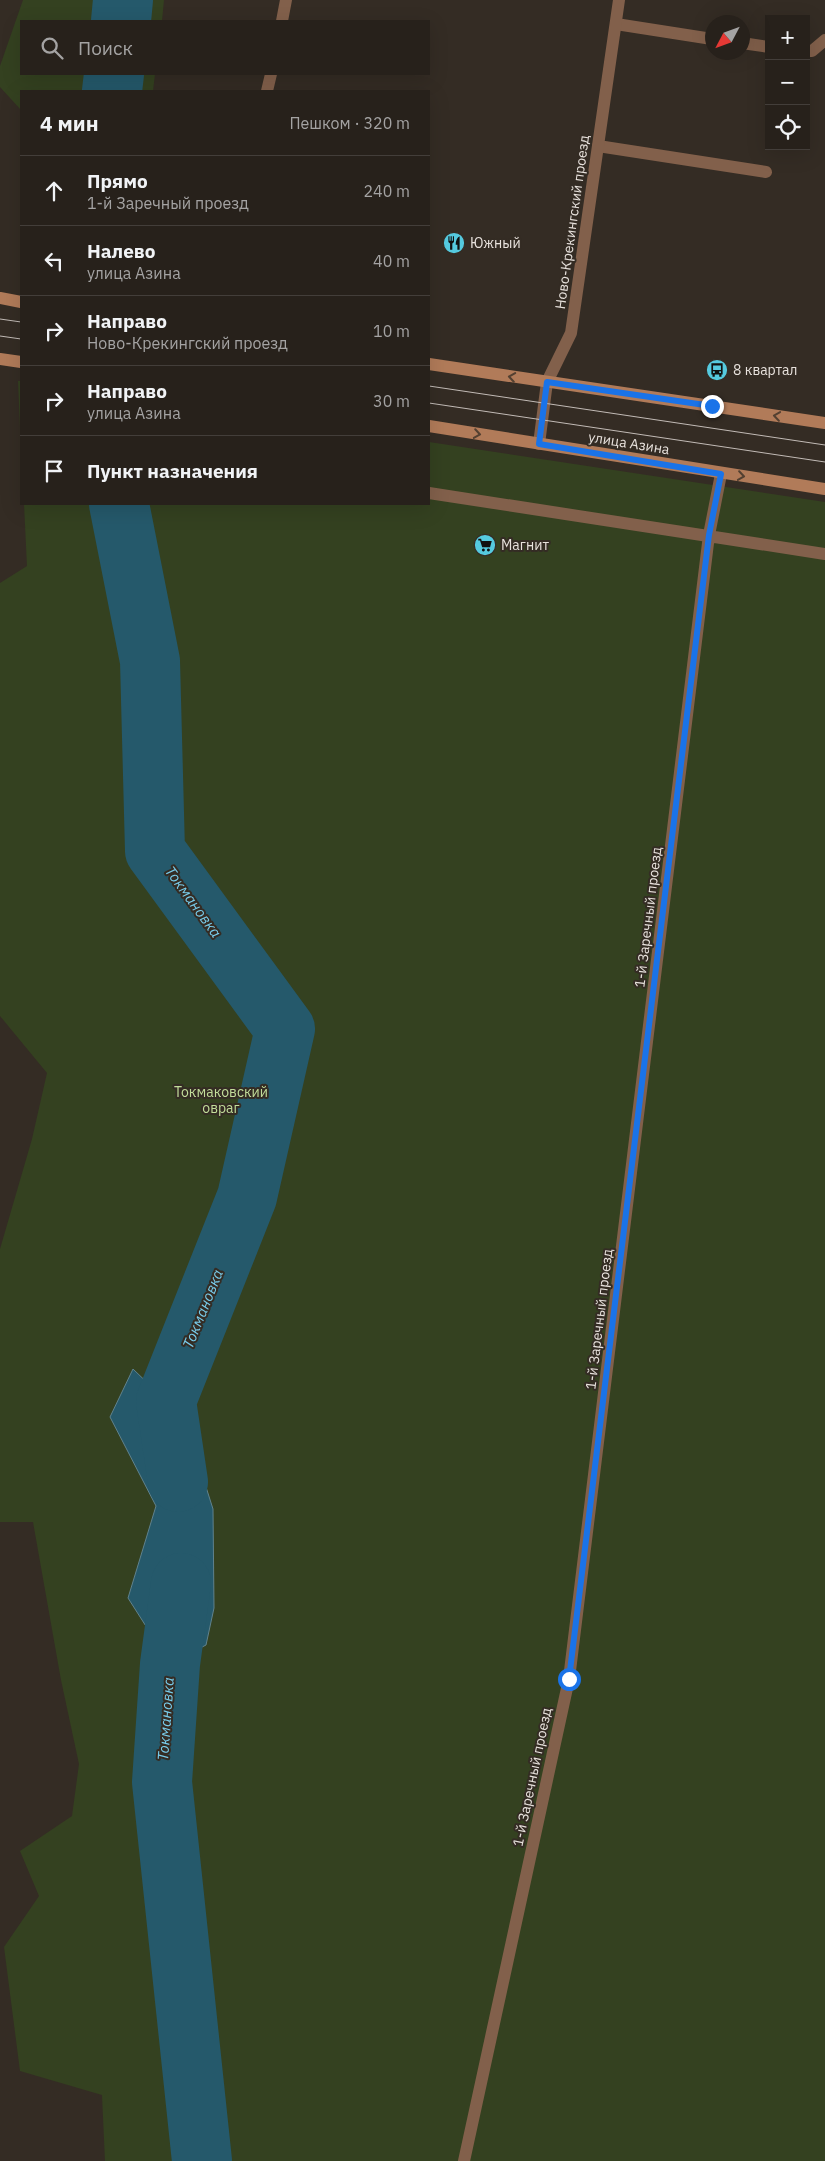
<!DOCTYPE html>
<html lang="ru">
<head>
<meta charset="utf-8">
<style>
	body { margin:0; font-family:"IBM Plex Sans",sans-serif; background:#2f2924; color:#f1f3f6 }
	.controls { position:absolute; right:15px; top:15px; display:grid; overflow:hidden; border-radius:0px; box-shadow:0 5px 20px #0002 }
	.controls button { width:45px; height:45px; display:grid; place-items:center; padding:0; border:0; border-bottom:1px solid #433e3a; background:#27211b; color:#f1f3f6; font:25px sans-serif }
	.compass { position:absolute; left:705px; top:15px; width:45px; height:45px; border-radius:50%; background:#27211b; box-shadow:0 5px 20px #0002; rotate:229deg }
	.stop { position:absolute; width:15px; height:15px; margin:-11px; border:4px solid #1a73e8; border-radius:50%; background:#fff }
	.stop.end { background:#1a73e8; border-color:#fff; box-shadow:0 1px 5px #0008 }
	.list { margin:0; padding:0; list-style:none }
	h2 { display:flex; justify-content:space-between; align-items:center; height:65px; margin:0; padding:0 20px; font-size:21px }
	h2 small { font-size:16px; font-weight:400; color:#a4a3a3 }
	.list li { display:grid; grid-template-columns:32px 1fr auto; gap:15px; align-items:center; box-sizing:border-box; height:70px; padding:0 20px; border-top:1px solid #433e3a }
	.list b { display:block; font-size:19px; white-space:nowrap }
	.list p { margin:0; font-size:16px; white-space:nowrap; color:#a4a3a3 }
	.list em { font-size:16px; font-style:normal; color:#a4a3a3 }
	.icon { flex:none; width:28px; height:28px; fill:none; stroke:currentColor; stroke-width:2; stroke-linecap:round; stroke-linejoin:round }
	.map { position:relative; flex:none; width:825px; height:2161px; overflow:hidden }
	.search { position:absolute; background:#27211b; box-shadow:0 5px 20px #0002; left:20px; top:20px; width:410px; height:55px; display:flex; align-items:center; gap:12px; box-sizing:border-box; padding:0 18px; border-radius:0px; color:#a4a3a3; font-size:19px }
	.panel { position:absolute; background:#27211b; box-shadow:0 5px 20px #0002; left:20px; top:90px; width:410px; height:415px; border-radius:0px }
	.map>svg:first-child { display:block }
	.green { fill:#344120 }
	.water { fill:#25596b; stroke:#60828d }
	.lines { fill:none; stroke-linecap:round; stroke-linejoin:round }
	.river { stroke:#25596b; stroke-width:60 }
	.lane { stroke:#82604b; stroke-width:12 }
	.street { stroke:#82604b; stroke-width:12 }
	.secondary { stroke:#b17b59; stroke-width:12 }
	.tram { stroke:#c2bbb6; stroke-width:1 }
	.oneway { stroke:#534031 }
	.route { stroke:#1a73e8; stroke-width:6 }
	.labels { text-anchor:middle; stroke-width:4; stroke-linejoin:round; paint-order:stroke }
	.street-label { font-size:14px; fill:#e8e2dd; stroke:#342c24 }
	.poi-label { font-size:14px; fill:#e8e2dd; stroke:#342c24; text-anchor:start }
	.park-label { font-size:14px; fill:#c2dd9a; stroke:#342c24 }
	.water-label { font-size:15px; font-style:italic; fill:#79cdec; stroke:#342c24 }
</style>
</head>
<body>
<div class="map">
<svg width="825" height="2161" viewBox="0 0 825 2161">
	<rect width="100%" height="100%" fill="#342c24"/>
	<path class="green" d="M23 0H164L162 21H21V74H155L153 91H21V110L0 87V66Z
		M18 381H21V450Z
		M429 442 825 502V2161H105L102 2095 20 2071 4 1947 39 1896 20 1851 72 1816 79 1764 61 1680 33 1522H0V1249L32 1139 47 1073 0 1016V583L27 566 24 504H429Z"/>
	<path class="water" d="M133 1369 184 1418 213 1509 214 1608 206 1645 170 1664 128 1598 156 1506 110 1417Z"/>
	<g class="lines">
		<path class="river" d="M121 21 123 0
			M112 91 114 74
			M119 504 150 661 155 851 285 1029 247 1197 166 1401 178 1482
			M181 1583 170 1664 162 1782 202 2161"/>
		<path class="lane" d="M282 21 286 0
			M616 24 712 39
			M742 43 769 47
			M806 51H812L825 40
			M267 91 271 74
			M598 146 766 172
			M429 493 825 554
			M464 2161 569 1679 709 535 721 474"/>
		<path class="street" d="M539 444 547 382 571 333 619 0"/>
		<path class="secondary" d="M0 298 21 302
			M0 359 21 362
			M429 364 825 423
			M429 426 825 489"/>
		<path class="tram" d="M0 319 21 322
			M0 336 21 339
			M429 386 825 445
			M429 403 825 462"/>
	</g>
	<defs><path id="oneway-chevron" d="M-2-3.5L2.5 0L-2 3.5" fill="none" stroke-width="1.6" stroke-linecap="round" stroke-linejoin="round" transform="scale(1.25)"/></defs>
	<g class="oneway">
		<use href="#oneway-chevron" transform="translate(512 377) rotate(-171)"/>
		<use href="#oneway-chevron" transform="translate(777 416) rotate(-172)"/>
		<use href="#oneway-chevron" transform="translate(477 434) rotate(9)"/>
		<use href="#oneway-chevron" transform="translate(741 476) rotate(8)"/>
	</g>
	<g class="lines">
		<path class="route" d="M569 1679 709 535 721 474 539 444 547 382 712 406"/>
	</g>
	<defs>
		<g id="restaurant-disc" transform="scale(1.125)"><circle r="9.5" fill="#55cadf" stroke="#342c24"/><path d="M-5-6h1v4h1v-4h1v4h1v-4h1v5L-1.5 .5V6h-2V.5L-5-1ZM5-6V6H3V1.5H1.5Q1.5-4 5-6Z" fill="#111"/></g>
		<g id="bus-disc" transform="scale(1.125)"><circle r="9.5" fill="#55cadf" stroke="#342c24"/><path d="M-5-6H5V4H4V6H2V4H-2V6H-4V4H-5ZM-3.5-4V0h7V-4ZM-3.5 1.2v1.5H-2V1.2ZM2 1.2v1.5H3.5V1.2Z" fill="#111"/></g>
		<g id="supermarket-disc" transform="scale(1.125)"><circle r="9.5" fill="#55cadf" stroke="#342c24"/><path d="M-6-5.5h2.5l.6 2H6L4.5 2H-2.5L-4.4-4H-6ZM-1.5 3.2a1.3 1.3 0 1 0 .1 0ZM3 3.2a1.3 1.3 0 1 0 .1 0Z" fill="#111"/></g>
	</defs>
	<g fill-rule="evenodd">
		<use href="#restaurant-disc" x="454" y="243"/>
		<use href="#bus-disc" x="717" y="370"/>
		<use href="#supermarket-disc" x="485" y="545"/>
	</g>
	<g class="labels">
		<g class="street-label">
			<text transform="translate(572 222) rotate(-82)" y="5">Ново-Крекингский проезд</text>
			<text transform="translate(629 443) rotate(9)" y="5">улица Азина</text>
			<text transform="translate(648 917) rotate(-83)" y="5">1-й Заречный проезд</text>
			<text transform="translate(599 1319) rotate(-83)" y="5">1-й Заречный проезд</text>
			<text transform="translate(532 1777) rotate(-78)" y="5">1-й Заречный проезд</text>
		</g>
		<g class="poi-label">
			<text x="470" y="248">Южный</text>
			<text x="733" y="375">8 квартал</text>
			<text x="501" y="550">Магнит</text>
		</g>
		<g class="park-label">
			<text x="221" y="1097">Токмаковский<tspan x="221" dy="16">овраг</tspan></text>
		</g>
		<g class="water-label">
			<text transform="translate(193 902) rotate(54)" y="5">Токмановка</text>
			<text transform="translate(203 1309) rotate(-68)" y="5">Токмановка</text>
			<text transform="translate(166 1719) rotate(-86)" y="5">Токмановка</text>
		</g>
	</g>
</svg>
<div class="controls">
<button>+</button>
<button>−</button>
<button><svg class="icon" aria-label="locate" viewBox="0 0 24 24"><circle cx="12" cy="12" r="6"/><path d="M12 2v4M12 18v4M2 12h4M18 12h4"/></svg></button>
</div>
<svg class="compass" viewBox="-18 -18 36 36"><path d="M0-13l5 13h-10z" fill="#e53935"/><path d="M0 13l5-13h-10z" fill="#a4a3a3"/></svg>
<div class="stop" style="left:569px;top:1679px"></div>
<div class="stop end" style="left:712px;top:406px"></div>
<div class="search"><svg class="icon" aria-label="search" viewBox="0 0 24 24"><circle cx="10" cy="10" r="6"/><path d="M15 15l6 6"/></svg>Поиск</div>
<section class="panel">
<h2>4 мин<small>Пешком · 320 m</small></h2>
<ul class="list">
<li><svg class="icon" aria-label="ahead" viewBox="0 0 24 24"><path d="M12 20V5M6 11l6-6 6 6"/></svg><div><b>Прямо</b><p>1-й Заречный проезд</p></div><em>240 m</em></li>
<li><svg class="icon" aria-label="left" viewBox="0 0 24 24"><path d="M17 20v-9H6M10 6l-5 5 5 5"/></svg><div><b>Налево</b><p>улица Азина</p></div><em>40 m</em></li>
<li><svg class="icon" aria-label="right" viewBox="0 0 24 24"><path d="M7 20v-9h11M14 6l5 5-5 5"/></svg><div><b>Направо</b><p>Ново-Крекингский проезд</p></div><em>10 m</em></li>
<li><svg class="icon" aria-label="right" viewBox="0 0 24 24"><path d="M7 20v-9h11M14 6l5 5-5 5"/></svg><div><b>Направо</b><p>улица Азина</p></div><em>30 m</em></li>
<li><svg class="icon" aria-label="arrive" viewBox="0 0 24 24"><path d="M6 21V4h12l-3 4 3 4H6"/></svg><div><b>Пункт назначения</b></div></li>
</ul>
</section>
</div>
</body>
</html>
